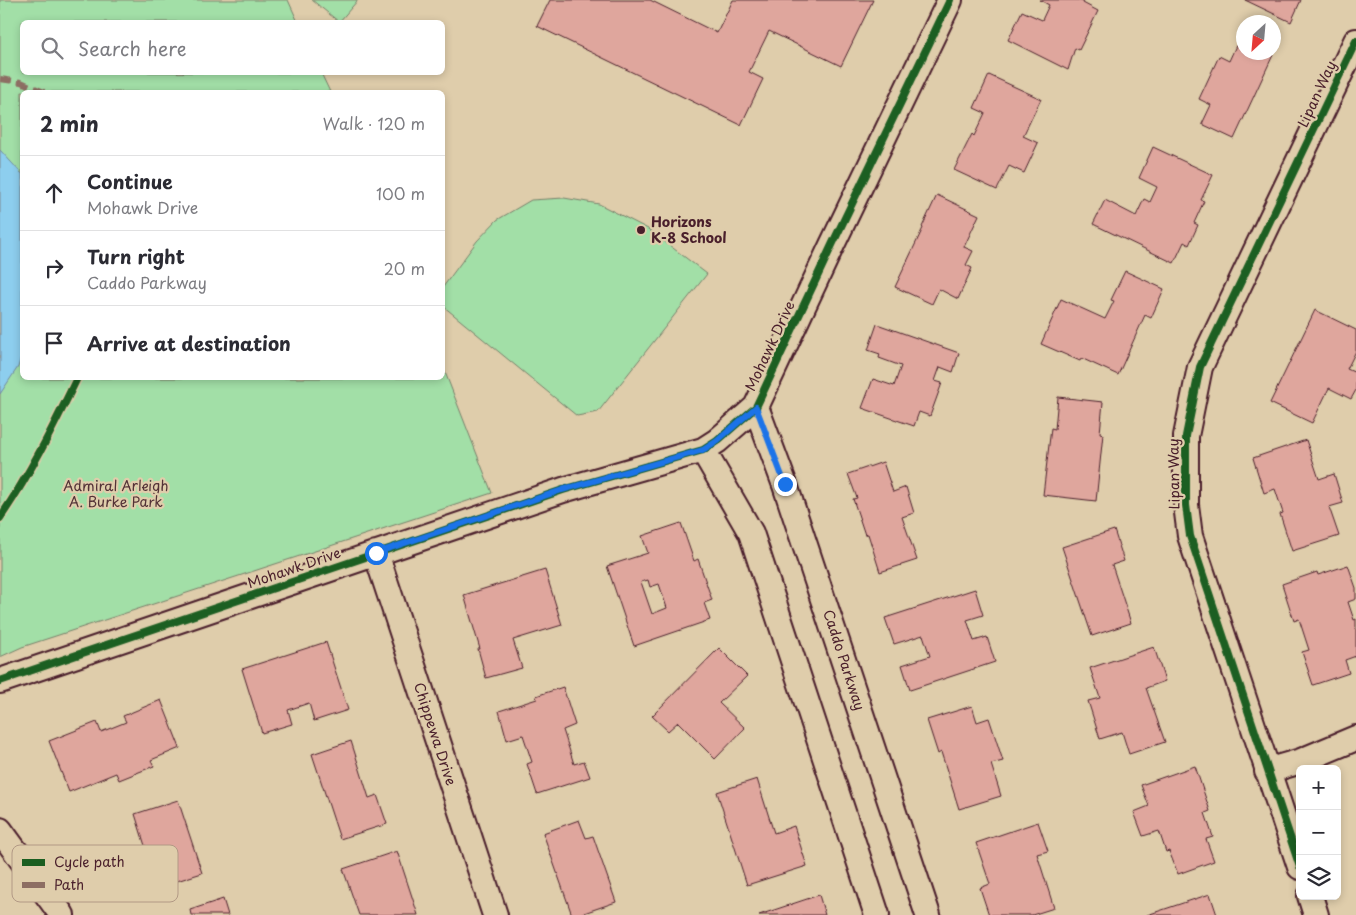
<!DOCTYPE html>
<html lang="en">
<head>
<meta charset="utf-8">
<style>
	body { margin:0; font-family:"Playpen Sans",sans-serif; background:#f7f7f7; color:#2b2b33 }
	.controls { position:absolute; right:15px; bottom:15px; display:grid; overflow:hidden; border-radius:8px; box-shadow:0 2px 8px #0003 }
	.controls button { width:45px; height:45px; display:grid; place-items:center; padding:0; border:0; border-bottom:1px solid #e1e1e2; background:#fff; color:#2b2b33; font:25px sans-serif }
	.compass { position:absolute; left:1236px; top:15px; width:45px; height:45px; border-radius:50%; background:#fff; box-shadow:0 2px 8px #0003; rotate:206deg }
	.stop { position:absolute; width:15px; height:15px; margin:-11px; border:4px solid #1a73e8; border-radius:50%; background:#fff }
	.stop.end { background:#1a73e8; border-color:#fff; box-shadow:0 1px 5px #0008 }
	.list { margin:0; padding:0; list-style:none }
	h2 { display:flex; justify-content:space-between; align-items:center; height:65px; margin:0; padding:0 20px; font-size:21px }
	h2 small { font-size:16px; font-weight:400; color:#7c7c81 }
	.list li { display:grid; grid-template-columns:32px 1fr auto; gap:15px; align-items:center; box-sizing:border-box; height:75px; padding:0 20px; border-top:1px solid #e1e1e2 }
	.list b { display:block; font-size:19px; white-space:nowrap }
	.list p { margin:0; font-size:16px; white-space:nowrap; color:#7c7c81 }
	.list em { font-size:16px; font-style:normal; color:#7c7c81 }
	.icon { flex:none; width:28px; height:28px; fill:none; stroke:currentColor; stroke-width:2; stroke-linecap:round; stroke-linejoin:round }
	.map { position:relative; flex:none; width:1356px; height:915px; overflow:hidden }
	.search { position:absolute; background:#fff; box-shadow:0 2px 8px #0003; left:20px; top:20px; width:425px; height:55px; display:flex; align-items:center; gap:12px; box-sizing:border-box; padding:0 18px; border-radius:8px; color:#7c7c81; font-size:19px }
	.panel { position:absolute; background:#fff; box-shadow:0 2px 8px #0003; left:20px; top:90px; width:425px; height:290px; border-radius:8px }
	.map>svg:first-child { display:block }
	.green { fill:#a2dfa7; stroke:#767f69 }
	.water { fill:#8dceee; stroke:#7288a0 }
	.building { fill:#dfa69d; stroke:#4a1f2b; fill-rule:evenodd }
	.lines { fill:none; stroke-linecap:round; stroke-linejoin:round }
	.street-casing { stroke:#4a1f2b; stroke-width:28 }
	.street { stroke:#dfcdab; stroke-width:24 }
	.quiet { stroke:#8d6e63; stroke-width:6; stroke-dasharray:12 6; stroke-linecap:butt }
	.cycleway-casing { stroke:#dfcdab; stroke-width:11 }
	.cycleway { stroke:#1b5e20; stroke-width:8 }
	.route { stroke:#1a73e8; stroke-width:6 }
	.poi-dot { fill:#4a1f2b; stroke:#dfcdab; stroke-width:2 }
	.labels { text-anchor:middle; stroke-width:4.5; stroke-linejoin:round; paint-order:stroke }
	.street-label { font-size:14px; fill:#4a1f2b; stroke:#dfcdab }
	.poi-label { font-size:14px; font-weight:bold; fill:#4a1f2b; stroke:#dfcdab; text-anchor:start }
	.park-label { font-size:14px; fill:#533237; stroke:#dfcdab }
	.key { fill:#dfcdab; stroke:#b29985; stroke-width:1 }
	.key-label { font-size:14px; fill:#4a1f2b }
</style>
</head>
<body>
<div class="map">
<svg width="1356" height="915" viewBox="0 0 1356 915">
	<rect width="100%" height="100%" fill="#dfcdab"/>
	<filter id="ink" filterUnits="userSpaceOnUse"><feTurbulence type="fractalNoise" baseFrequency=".02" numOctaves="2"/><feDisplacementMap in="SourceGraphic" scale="10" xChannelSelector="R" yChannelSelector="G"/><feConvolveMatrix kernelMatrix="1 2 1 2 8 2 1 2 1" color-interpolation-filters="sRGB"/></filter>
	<g filter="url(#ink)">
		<path class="green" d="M0 0H288L298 22H22V72L321 73 330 92H22V378H442L443 367 492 493 22 647 0 657Z
			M312 0H358L339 22Z
			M564 198 599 204 648 229 707 274 598 412 577 416 443 306V287L477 241 497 220 531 200Z"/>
		<path class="water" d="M0 150 22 174V353L18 367 0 394Z"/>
		<path class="building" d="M550 0H650L717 33 733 0H873L841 66 769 31 749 72 763 79 741 125 537 26Z
			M1084 0 1083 3 1098 11 1079 50 1075 48 1068 70 1008 40 1022 11 1042 20 1049 5 1040 0Z
			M1245 0H1301L1291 22Z
			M1239 39 1244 41V52H1267L1273 55 1234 139 1202 124 1211 105 1199 99 1219 56 1229 61Z
			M989 75 1041 99 1023 136 1038 143 1024 173 1009 166 997 190 954 170 972 134 974 136 985 113 974 108Z
			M1153 147 1213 175 1201 200 1204 201 1194 223 1198 225 1189 245 1184 242 1174 263 1093 224 1105 200 1136 216 1144 199 1150 202 1157 187 1139 178Z
			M937 195 979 215 964 247 973 251 966 265 972 268 958 299 939 289 932 304 895 287 923 228 922 227Z
			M1125 271 1164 289 1151 318 1145 315 1118 375 1081 358 1080 361 1041 344 1061 299 1105 319 1114 301 1111 300Z
			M1315 310 1356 330V351L1347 369 1356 373V390L1351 399 1329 388 1312 423 1270 403Z
			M877 324 959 353 953 372 940 367 935 381 942 383 930 416 919 412 914 426 862 408 873 379 894 386 901 366 879 358 880 354 868 350Z
			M1058 397 1103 402 1100 433 1103 434 1096 501 1043 495 1051 428 1055 429Z
			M1306 440 1319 479 1334 474 1343 503 1329 507 1339 536 1292 551 1280 514 1283 513 1275 489 1264 493 1253 458Z
			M883 462 893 492 906 487 914 513 902 517 917 560 880 572 868 534 865 535 853 499 857 498 848 474Z
			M681 523 694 561 698 559 712 600 704 603 710 620 634 646 607 566 648 553 642 536ZM648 580 650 587 659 584 667 608 652 614 641 582Z
			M1114 530 1124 561 1112 565 1131 623 1092 636 1062 547Z
			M1348 565 1356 588V599L1348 602 1354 620 1356 619V656L1345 660 1349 673 1313 685 1302 652 1309 650 1299 619 1294 621 1282 584 1317 572 1318 575Z
			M545 570 562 625 513 640 522 668 486 678 478 649H480L464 595Z
			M975 589 983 615 967 620 974 641 987 637 995 662 910 690 902 665 930 656 923 635 894 644 885 618Z
			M326 642 348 710 314 721 309 703 288 710 292 724 262 733 242 669Z
			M1154 647 1165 681 1146 688 1165 742 1129 754 1122 732 1100 739 1088 701 1100 698 1090 668Z
			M719 648 747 676 719 703 745 728 715 759 678 722 668 731 652 716Z
			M563 687 575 725 563 730 574 764 584 761 590 777 537 794 527 764 532 762 523 735 507 740 499 711 537 699 536 696Z
			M161 700 180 748 151 760 154 766 119 780 116 773 69 792 49 741 97 722 101 732 126 722 123 716Z
			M972 706 977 722 989 718 1003 761 991 764 1001 796 959 809 941 752 938 754 927 720Z
			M351 741 369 798 377 795 387 824 340 839 312 754Z
			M1195 766 1210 811 1205 813 1213 837 1206 839 1214 861 1178 874 1169 851 1166 852 1159 831 1143 836 1134 812 1149 806 1141 785Z
			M757 779 774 833 794 826 807 866 747 885 717 792Z
			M178 800 202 873 158 887 135 814Z
			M579 820 586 838 593 836 616 902 578 915H572L543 833Z
			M1038 822 1048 851 1037 854 1054 908 1032 915H989L980 888 990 884 976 843Z
			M397 851 418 915H359L343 869Z
			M1210 894 1217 915H1147Z
			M819 895 825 915H759Z
			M223 899 228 915H191L190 910Z"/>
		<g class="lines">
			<g class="street-casing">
				<path id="street" d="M756 407 785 485 928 915
					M703 450 751 533 877 915
					M376 553 495 915
					M0 681 563 490 703 450 717 441 756 407 832 245 950 0
					M1267 771 1301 761 1356 738
					M0 830 62 915
					M1300 867 1190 536 1186 505V436L1200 367 1356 41
					M1310 896 1316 915"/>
			</g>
			<use href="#street" class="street"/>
			<path class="quiet" d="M0 79 21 82 44 92"/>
			<g class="cycleway-casing">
				<path id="cycleway" d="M0 518C30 474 54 426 77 378
					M0 681 563 490 703 450 717 441 756 407 832 245 950 0
					M1300 867 1190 536 1186 505V436L1200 367 1356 41"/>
			</g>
			<use href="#cycleway" class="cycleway"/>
		</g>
	</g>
	<g class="lines" filter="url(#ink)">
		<path class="route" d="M376 553 562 490 703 450 717 441 756 407 785 484"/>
	</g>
	<circle class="poi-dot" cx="641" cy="230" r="5"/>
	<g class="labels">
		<g class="street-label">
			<text transform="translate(1317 94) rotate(-65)" y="5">Lipan Way</text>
			<text transform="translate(770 346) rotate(-65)" y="5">Mohawk Drive</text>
			<text transform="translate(1174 474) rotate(-91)" y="5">Lipan Way</text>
			<text transform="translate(294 568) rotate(-19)" y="5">Mohawk Drive</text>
			<text transform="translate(844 660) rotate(72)" y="5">Caddo Parkway</text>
			<text transform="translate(435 734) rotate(72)" y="5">Chippewa Drive</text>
		</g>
		<g class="poi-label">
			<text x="651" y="227">Horizons<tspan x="651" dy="16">K-8 School</tspan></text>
		</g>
		<g class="park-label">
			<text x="116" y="491">Admiral Arleigh<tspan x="116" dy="16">A. Burke Park</tspan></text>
		</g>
	</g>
	<rect x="12" y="845" width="166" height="57" rx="8" class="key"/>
	<rect x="22" y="859" width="23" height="7" fill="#1b5e20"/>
	<rect x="22" y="882" width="23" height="6" fill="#8d6e63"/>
	<g class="key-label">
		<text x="54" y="867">Cycle path</text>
		<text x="54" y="890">Path</text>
	</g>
</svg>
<div class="controls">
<button>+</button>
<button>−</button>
<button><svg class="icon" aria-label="layers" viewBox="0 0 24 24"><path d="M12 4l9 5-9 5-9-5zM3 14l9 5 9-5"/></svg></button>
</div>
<svg class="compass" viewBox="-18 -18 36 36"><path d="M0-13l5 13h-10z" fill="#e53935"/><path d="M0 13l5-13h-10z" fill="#7c7c81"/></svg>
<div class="stop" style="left:376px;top:553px"></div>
<div class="stop end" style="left:785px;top:484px"></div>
<div class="search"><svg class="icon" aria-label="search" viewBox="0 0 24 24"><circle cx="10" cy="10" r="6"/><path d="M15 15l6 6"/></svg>Search here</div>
<section class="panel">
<h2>2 min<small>Walk · 120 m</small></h2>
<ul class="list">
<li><svg class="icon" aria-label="ahead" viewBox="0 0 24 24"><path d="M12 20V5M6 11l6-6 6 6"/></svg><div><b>Continue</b><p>Mohawk Drive</p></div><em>100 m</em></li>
<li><svg class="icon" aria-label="right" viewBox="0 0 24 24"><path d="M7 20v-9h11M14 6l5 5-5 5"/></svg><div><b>Turn right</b><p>Caddo Parkway</p></div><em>20 m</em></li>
<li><svg class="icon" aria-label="arrive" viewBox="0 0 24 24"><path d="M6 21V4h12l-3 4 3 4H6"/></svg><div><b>Arrive at destination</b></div></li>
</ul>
</section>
</div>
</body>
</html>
